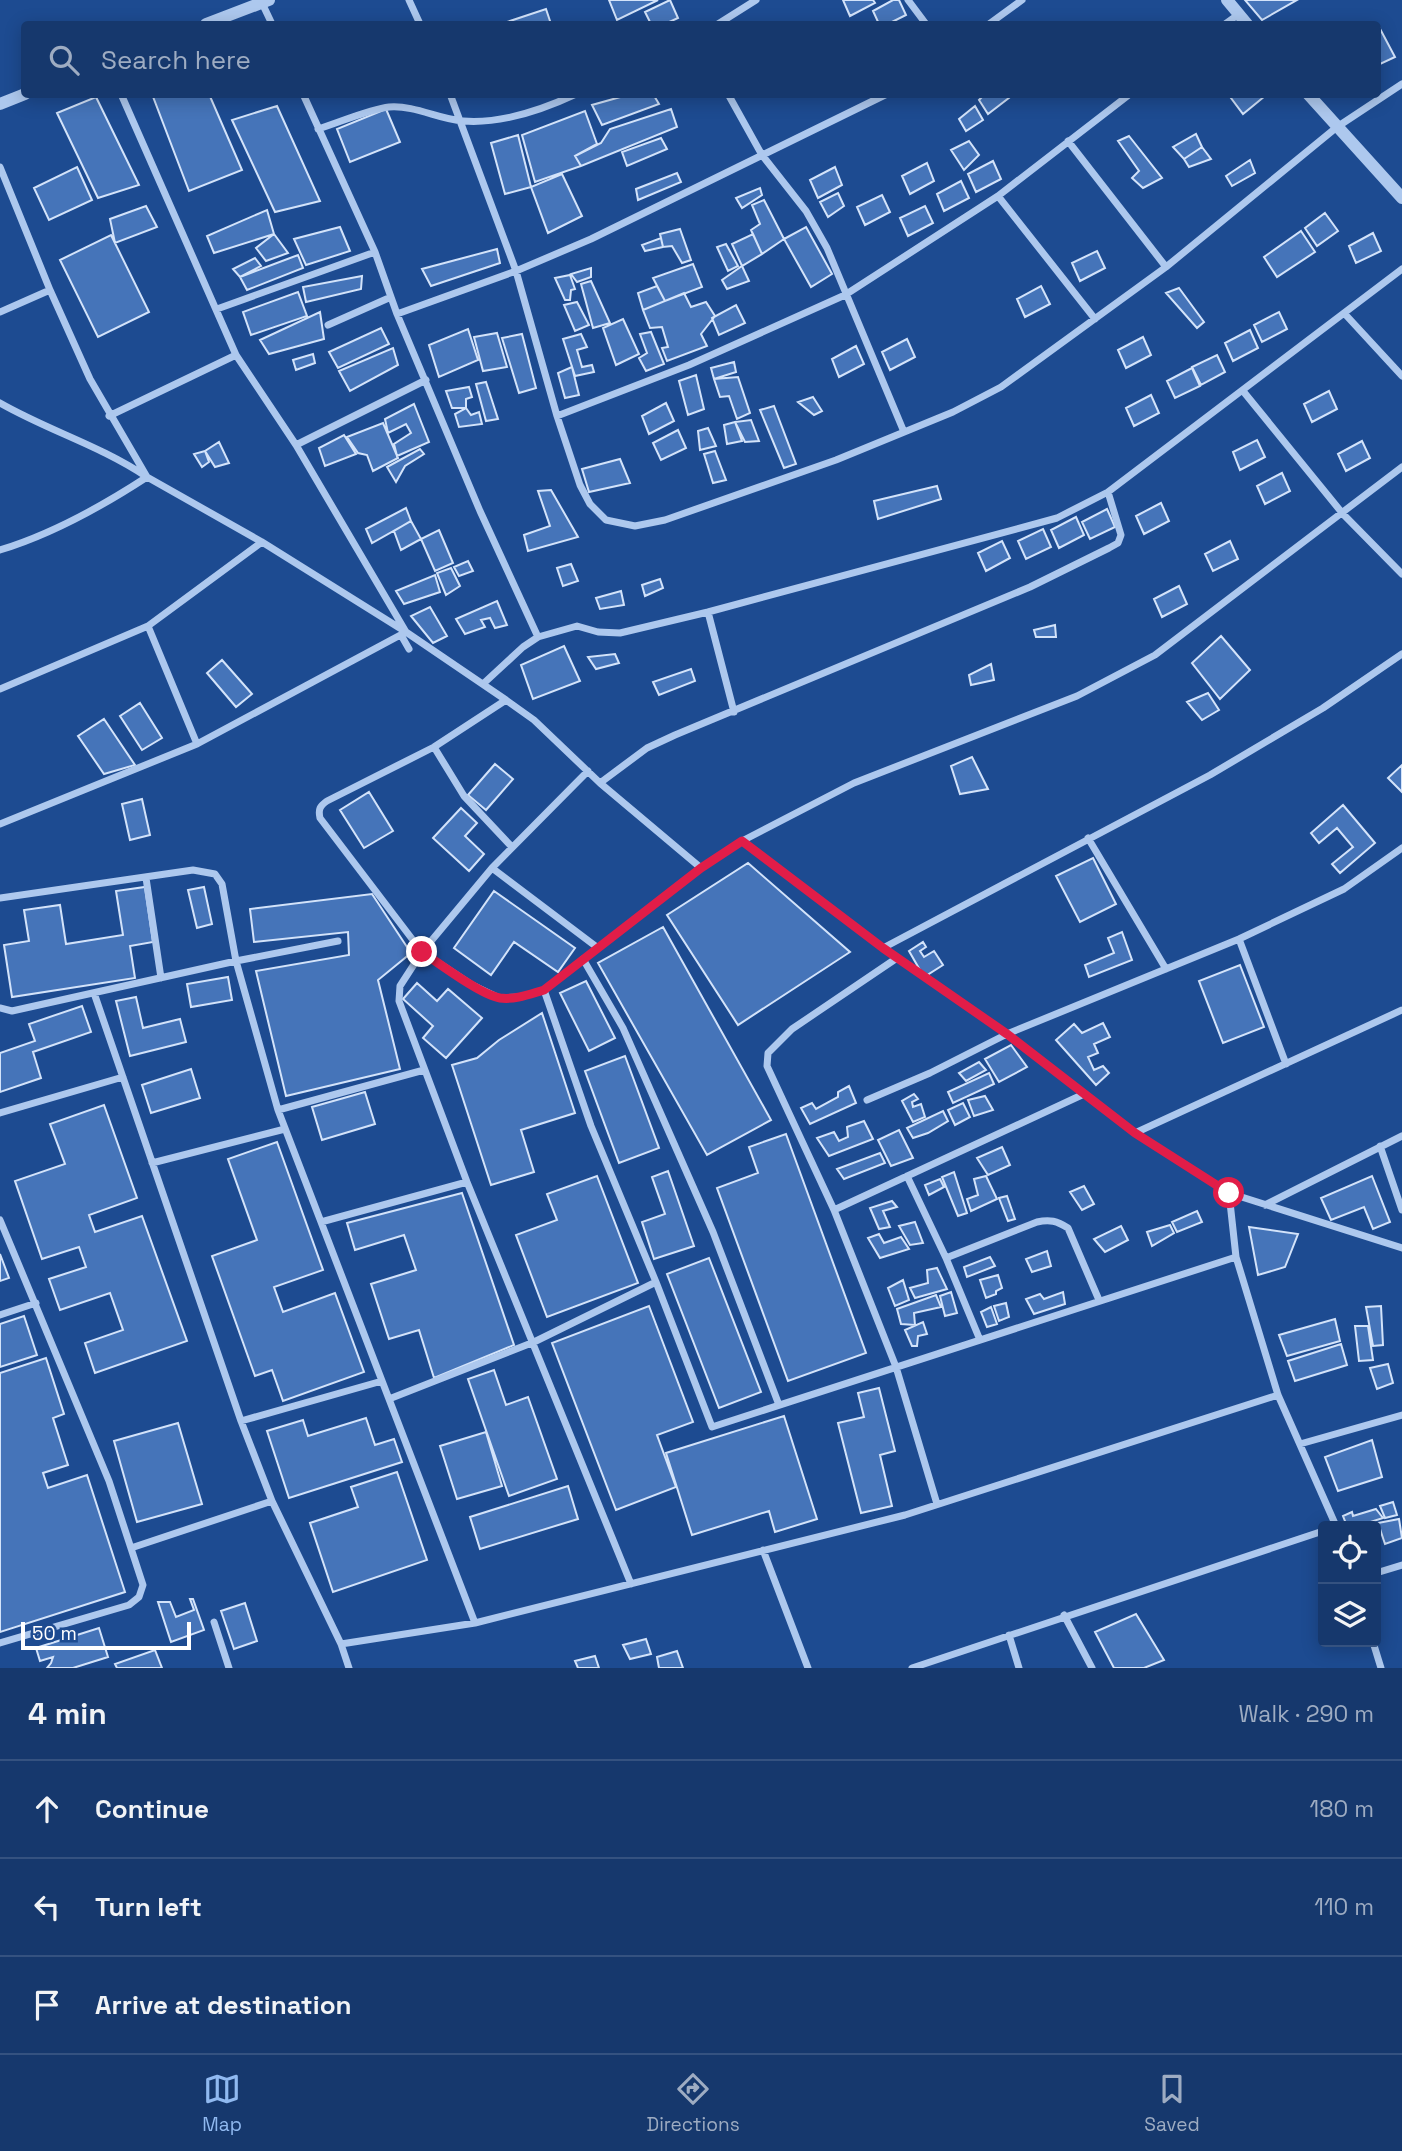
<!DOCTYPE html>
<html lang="en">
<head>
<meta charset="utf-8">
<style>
	body { margin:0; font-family:"Space Grotesk",sans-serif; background:#1f3f72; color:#f1f3f6 }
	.controls { position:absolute; right:21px; bottom:21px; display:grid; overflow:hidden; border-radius:7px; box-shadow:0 4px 18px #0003 }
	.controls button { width:63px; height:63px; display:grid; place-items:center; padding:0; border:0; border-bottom:2px solid #355280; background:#16386d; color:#f1f3f6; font:35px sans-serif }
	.scale { position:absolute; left:21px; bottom:18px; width:170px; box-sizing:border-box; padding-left:7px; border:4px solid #fff; border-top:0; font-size:19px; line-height:24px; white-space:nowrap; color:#fff; -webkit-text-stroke:5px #1d4b91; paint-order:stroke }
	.stop { position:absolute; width:21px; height:21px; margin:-16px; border:5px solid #e11d48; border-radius:50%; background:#fff }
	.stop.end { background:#e11d48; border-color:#fff; box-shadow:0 2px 7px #0008 }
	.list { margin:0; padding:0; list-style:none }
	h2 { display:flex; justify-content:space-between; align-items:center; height:91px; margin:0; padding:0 28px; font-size:30px }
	h2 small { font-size:23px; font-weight:400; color:#9eacc2 }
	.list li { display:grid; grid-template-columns:46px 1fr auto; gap:21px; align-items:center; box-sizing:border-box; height:98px; padding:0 28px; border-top:2px solid #355280 }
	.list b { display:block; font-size:26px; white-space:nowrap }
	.list em { font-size:23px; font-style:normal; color:#9eacc2 }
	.icon { flex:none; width:38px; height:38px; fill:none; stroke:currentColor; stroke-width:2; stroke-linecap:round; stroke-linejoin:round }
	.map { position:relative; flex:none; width:1402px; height:1668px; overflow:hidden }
	.search { position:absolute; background:#16386d; box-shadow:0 4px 18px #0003; left:21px; right:21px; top:21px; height:77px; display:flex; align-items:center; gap:18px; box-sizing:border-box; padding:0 24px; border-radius:7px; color:#9eacc2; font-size:26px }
	.sheet { height:385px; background:#16386d }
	nav { display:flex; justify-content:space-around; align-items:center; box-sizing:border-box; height:98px; border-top:2px solid #355280; background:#16386d; font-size:19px; color:#9eacc2 }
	nav a { display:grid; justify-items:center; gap:4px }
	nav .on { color:#90b9f0 }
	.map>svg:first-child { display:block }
	.building { fill:#4574b9; stroke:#d3e3fa; stroke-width:2 }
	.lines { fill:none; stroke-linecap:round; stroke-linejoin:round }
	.minor { stroke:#adc8ee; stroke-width:7 }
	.tertiary { stroke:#adc8ee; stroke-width:12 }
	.route { stroke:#e11d48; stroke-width:9 }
</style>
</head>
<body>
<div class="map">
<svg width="1402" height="1668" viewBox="0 0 1402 1668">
	<rect width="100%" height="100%" fill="#1d4b91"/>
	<path class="building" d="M609 0H658L617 20Z
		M670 0 678 18 665 24H651L645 12Z
		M843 0H873L875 3 850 16Z
		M893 0H899L906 15 888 24H879L873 11Z
		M1245 0H1297L1262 20Z
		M546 9 551 24H501Z
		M1378 25 1395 57 1378 65Z
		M152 94H209L242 170 189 191Z
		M631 94H653L659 104 602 125 592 105Z
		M985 94H1014L988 114 979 100Z
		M1228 94H1264L1265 96 1243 114Z
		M96 97 139 185 98 198 57 113Z
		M277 106 320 201 275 212 232 120Z
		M975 106 983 120 966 131 959 119Z
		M386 109 400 142 350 162 337 129Z
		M671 109 677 127 581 166 575 156 601 143 610 129Z
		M585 111 597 144 575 156 581 166 535 182 522 135Z
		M1196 134 1202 147 1184 159 1173 147Z
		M518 135 531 187 505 194 491 143Z
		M1129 136 1162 178 1143 188 1132 178 1139 171 1118 141Z
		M661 138 667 149 627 166 622 152Z
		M969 141 979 155 964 170 951 150Z
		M1202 147 1211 159 1189 167 1184 159Z
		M1250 160 1255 173 1232 186 1226 176Z
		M993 161 1001 179 976 192 968 174Z
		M927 163 934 181 910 194 902 176Z
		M77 167 92 200 49 220 34 188Z
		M835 167 842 185 818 198 810 180Z
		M677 173 681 182 638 200 636 189Z
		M562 174 582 216 548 233 531 187Z
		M961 181 969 198 944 211 937 194Z
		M760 188 762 195 742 208 736 198Z
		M838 193 844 206 828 217 820 202Z
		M882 195 890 212 865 225 857 207Z
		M764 200 784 239 762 254 751 230 760 224 752 205Z
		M146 206 157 227 115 243 110 219Z
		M925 206 933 223 908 236 900 218Z
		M267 210 274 234 214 253 207 236Z
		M1325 213 1338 231 1317 246 1305 228Z
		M340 227 350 251 306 265 294 239Z
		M806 227 832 274 811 287 784 239Z
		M680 229 691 260 682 263 672 246 663 247 660 234Z
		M1301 231 1315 252 1277 277 1264 257Z
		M1373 233 1381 251 1356 263 1349 246Z
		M274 234 288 253 266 261 256 248Z
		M753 234 762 254 742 266 732 244Z
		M111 235 149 312 98 337 60 260Z
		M661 238 663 247 645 251 642 245Z
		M726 244 738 266 728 271 717 247Z
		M497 249 500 263 431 286 422 269Z
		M1097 251 1105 268 1080 281 1072 263Z
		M298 255 303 268 247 290 240 277Z
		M255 258 261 266 240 277 233 269Z
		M693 264 702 287 665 301 653 278Z
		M742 266 749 281 727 289 722 280Z
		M591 268V277L577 282 571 274Z
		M570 275 575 289 571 290 570 300H565L555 278Z
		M362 276 361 289 306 302 303 287Z
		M591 281 610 323 593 328 581 284Z
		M657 286 665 301 643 310 638 293Z
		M1041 286 1050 304 1025 317 1017 299Z
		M1179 288 1204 322 1197 328 1166 293Z
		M298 292 307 316 251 335 243 312Z
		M684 293 691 307 706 302 715 316 701 334 707 346 667 361 662 348 668 347 662 327 650 328 643 310Z
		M577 302 589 325 575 331 564 305Z
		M736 305 745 323 719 335 712 318Z
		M320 312 324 339 269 354 260 340Z
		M1279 312 1287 329 1262 342 1254 325Z
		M623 319 639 354 616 365 603 328Z
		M381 328 389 344 338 368 329 352Z
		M468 329 478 360 439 377 429 345Z
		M1250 330 1258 348 1233 361 1225 343Z
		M651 332 664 364 646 371 639 358 647 353 640 334Z
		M497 333 507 367 483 371 474 337Z
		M522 334 536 388 519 393 502 338Z
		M581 334 587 347 577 350 582 367 592 365 594 372 575 376 563 339Z
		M1143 337 1151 355 1126 368 1118 350Z
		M907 339 915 357 890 370 882 352Z
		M856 346 864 364 839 377 832 359Z
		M393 348 398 365 350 391 339 371Z
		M313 354 315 363 296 370 293 360Z
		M1217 355 1225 372 1201 385 1192 367Z
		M734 362 736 372 714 379 711 368Z
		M572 367 579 395 565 398 558 373Z
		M1192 368 1200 386 1175 398 1167 381Z
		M696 375 704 409 688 415 679 381Z
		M738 377 750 413 737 419 729 396 720 397 714 379Z
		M486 382 498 419 486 421 476 384Z
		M469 387 472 397 466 399V408H452L446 391Z
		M1329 391 1337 409 1312 422 1304 404Z
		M1151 395 1159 413 1134 426 1126 408Z
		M813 397 822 411 814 415 798 402Z
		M666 403 674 421 649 434 642 416Z
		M414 404 429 442 397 456 394 444 411 433 406 424 388 433 385 419Z
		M774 406 796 464 784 468 760 410Z
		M466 408 471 415 479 412 482 424 459 427 455 414Z
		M751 420 759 441 745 442 735 422Z
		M735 422 742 441 727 444 724 425Z
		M383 423 398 458 373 471 367 455 358 453 347 437Z
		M708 428 716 446 700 450 698 431Z
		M678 430 686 448 661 460 653 443Z
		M344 435 356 454 325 466 319 448Z
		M1257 440 1265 457 1240 470 1233 452Z
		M1362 441 1370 458 1346 471 1338 454Z
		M219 442 229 463 215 467 205 451Z
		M420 449 424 454 405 466 396 482 387 467Z
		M205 451 209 462 202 467 194 454Z
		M715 451 726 480 713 483 704 454Z
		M620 459 630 483 589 492 582 469Z
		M1282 473 1290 491 1265 504 1257 486Z
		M937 486 941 499 878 519 874 501Z
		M551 490 578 537 528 551 524 535 550 526 538 491Z
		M1161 503 1169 521 1144 534 1136 516Z
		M406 508 411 521 372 543 366 529Z
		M1107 509 1115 527 1090 539 1082 522Z
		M1076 517 1084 535 1059 548 1051 530Z
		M411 521 421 539 401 550 394 531Z
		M1043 529 1051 547 1026 559 1018 541Z
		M439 530 453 563 435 571 421 539Z
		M1002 541 1010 558 986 571 978 553Z
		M1230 541 1238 559 1213 571 1205 554Z
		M468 561 473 571 459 576 454 567Z
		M571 564 578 581 563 586 557 568Z
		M451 568 460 586 446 595 437 573Z
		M435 575 440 592 404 604 396 591Z
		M660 579 663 588 645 596 642 585Z
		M1179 586 1187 604 1162 617 1154 599Z
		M621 591 624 605 600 609 596 598Z
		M497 601 507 625 495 628 490 618 481 620 485 627 465 634 456 619Z
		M430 607 447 636 433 643 411 616Z
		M1055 625 1056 637H1036L1034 630Z
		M1221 636 1250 670 1220 699 1192 663Z
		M564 646 580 681 533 699 521 665Z
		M615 654 619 663 596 669 588 657Z
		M222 660 252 694 236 707 207 673Z
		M991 664 994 680 971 685 969 675Z
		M691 669 695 681 659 695 653 682Z
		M1208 693 1219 710 1202 720 1187 702Z
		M140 703 162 738 142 750 120 716Z
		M104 719 135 765 104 774 78 736Z
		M972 757 988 789 960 794 951 766Z
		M495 764 513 779 486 810 468 795Z
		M1402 765V792L1388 778Z
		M369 792 393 831 364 848 340 810Z
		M142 799 150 835 130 840 122 804Z
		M1343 805 1375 843 1340 873 1332 864 1353 847 1337 828 1319 843 1311 833Z
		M461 808 477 823 465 836 484 854 469 871 433 838Z
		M1093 858 1116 904 1080 922 1056 876Z
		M748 863 850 952 738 1025 667 915Z
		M145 887 153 942 130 946 135 978 12 997 4 945 29 941 24 910 60 905 66 944 123 935 116 891Z
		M204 887 212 924 197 928 188 890Z
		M494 891 575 948 558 972 514 942 491 975 454 948Z
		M372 894 411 953 378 980 400 1069 286 1096 256 971 349 955 348 932 254 942 250 909Z
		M663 927 771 1120 707 1155 598 963Z
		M1122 932 1132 960 1089 977 1085 965 1114 953 1108 938Z
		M923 942 926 947 920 951 924 957 934 951 943 965 924 977 909 951Z
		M1240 965 1264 1027 1223 1043 1199 981Z
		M228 977 232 1000 191 1007 187 984Z
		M586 981 615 1038 589 1051 560 993Z
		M417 983 437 1001 448 989 482 1018 446 1058 423 1038 433 1026 403 999Z
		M136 997 143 1028 180 1019 186 1042 130 1056 116 1001Z
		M82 1006 91 1032 33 1052 41 1078 0 1092V1053L35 1041 29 1024Z
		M542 1013 575 1113 521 1130 534 1172 491 1185 452 1065 477 1058 499 1040Z
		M1103 1023 1110 1037 1094 1044 1098 1053 1088 1057 1094 1070 1103 1066 1109 1073 1096 1085 1056 1040 1074 1024 1082 1033Z
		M1011 1045 1027 1067 999 1082 985 1059Z
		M625 1056 659 1148 619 1163 585 1071Z
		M979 1062 986 1070 966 1081 959 1073Z
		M191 1069 200 1098 151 1113 142 1085Z
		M989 1073 994 1084 953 1103 948 1092Z
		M849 1086 856 1103 810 1124 801 1108 812 1103 816 1109 838 1097V1092Z
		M365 1092 375 1124 322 1140 312 1107Z
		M914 1094 918 1099 912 1102 913 1107 921 1104 925 1117 913 1122 902 1101Z
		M985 1096 993 1110 974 1116 968 1100Z
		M963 1103 970 1117 955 1125 948 1110Z
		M104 1105 137 1198 89 1215 95 1232 142 1216 187 1341 95 1373 85 1343 123 1330 110 1293 60 1310 49 1279 86 1267 79 1247 42 1259 15 1181 65 1164 50 1124Z
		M943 1111 948 1121 928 1133 913 1138 907 1128Z
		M864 1121 873 1139 829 1156 817 1138 834 1132 839 1141 848 1137 847 1127Z
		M899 1130 913 1158 891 1166 878 1140Z
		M786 1134 866 1353 788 1381 717 1188 758 1173 749 1147Z
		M277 1142 323 1270 274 1287 283 1312 335 1293 364 1372 283 1401 272 1370 255 1376 212 1256 257 1240 228 1159Z
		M1002 1147 1010 1165 988 1175 977 1158Z
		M880 1153 885 1163 844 1179 837 1169Z
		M668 1171 694 1246 654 1259 642 1222 665 1214 652 1177Z
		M954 1172 967 1213 958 1216 942 1177Z
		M597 1176 638 1283 547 1317 516 1235 557 1220 547 1194Z
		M986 1176 997 1199 971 1211 967 1199 978 1195 974 1179Z
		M1372 1176 1390 1222 1373 1229 1364 1207 1331 1220 1321 1198Z
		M940 1179 944 1187 929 1195 925 1185Z
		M1084 1186 1094 1204 1082 1210 1070 1192Z
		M462 1193 514 1345 434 1378 419 1330 389 1339 371 1284 416 1270 404 1235 355 1250 347 1223Z
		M1007 1196 1015 1219 1008 1221 999 1198Z
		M892 1201 897 1207 883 1211 890 1227 879 1229 870 1208Z
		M1197 1211 1202 1222 1177 1232 1172 1222Z
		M915 1222 923 1243 910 1245 899 1226Z
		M1170 1225 1174 1233 1152 1246 1147 1232Z
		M1121 1226 1128 1240 1105 1252 1094 1239Z
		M1249 1227 1298 1234 1285 1267 1258 1275Z
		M879 1234 884 1243 901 1237 909 1249 880 1258 868 1238Z
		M1047 1251 1051 1266 1032 1272 1026 1259Z
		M0 1254 9 1278 0 1281Z
		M990 1257 995 1266 967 1277 964 1267Z
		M709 1258 761 1392 719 1408 667 1274Z
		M937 1268 947 1289 915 1298 910 1288 928 1283 927 1270Z
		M998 1275 1002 1288 996 1291V1294L986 1298 980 1280Z
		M903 1280 909 1300 895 1306 888 1288Z
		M951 1292 957 1313 945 1316 940 1296Z
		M1063 1292 1065 1304 1034 1314 1026 1299 1040 1294 1044 1299Z
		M936 1295 941 1307 914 1313 915 1325 901 1324 897 1309Z
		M1006 1303 1009 1317 999 1321 994 1306Z
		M649 1306 693 1422 657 1435 676 1487 616 1510 552 1343Z
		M1381 1306 1383 1345 1373 1346 1366 1307Z
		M991 1307 997 1324 987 1327 981 1312Z
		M24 1316 37 1355 0 1367V1324Z
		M1335 1319 1340 1341 1287 1356 1279 1335Z
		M923 1322 927 1334 918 1336 917 1346H912L905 1330Z
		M1355 1326H1368L1373 1360 1359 1361Z
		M1341 1344 1347 1365 1295 1381 1288 1361Z
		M46 1358 64 1414 53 1418 68 1465 43 1473 48 1488 87 1475 125 1592 0 1632V1373Z
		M1388 1364 1393 1383 1377 1389 1370 1368Z
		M494 1370 506 1405 528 1397 557 1479 509 1496 468 1379Z
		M879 1388 895 1451 880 1455 892 1506 861 1513 838 1423 864 1417 858 1393Z
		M784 1416 817 1519 775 1532 769 1511 692 1535 666 1453Z
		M366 1418 375 1445 394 1439 402 1462 289 1498 267 1431 303 1420 308 1436Z
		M178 1423 202 1504 137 1522 114 1441Z
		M486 1432 502 1486 457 1499 440 1446Z
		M1372 1440 1382 1477 1338 1491 1325 1457Z
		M397 1472 427 1560 333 1592 310 1523 358 1507 351 1487Z
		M568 1486 578 1519 480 1549 470 1517Z
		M1393 1502 1397 1515 1385 1518 1380 1506Z
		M1376 1509 1383 1518 1358 1526H1347L1343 1516 1352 1512 1353 1516Z
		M1399 1519 1402 1538 1385 1544 1378 1523Z
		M190 1599H193L204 1630 171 1642 158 1602H170L176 1617 194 1610Z
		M245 1603 257 1641 234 1649 221 1611Z
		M1136 1614 1164 1660 1144 1668H1114L1095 1632Z
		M99 1628 108 1657 73 1668H47L51 1663 53 1657 40 1661 36 1648Z
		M646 1639 651 1654 630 1659 623 1645Z
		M155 1650 162 1668H117L115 1664Z
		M677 1651 683 1668H659L657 1657Z
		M595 1656 599 1668H578L575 1661Z"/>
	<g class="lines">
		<path class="minor" d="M409 0 420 24
			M908 0 926 24
			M262 3 272 24
			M718 24 756 0
			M989 24 1022 0
			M1225 24 1239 14
			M303 94 375 252 397 314 480 511 538 637 523 647 483 684
			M450 94 516 271 557 416 580 485 590 504 606 520 635 526 665 520 836 460 953 412 1001 387 1166 267 1337 127 1402 84
			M728 94 762 155 806 211 827 248 904 432
			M318 129C338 123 370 109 389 107 415 105 438 119 463 121 501 124 542 110 576 94
			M1068 141 1166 267
			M0 167 50 290 90 379 147 477 262 542 406 632 506 700 534 720 600 783 701 868
			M998 196 1095 319
			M217 309 375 252
			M0 312 50 290
			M1344 313 1402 376
			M397 314 516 271 591 239 887 94
			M328 325 391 297
			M1243 391 1343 514 1402 574
			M0 403C49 431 99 445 147 477 101 507 53 534 0 550
			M109 416 236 355
			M557 416 689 365 845 295 998 196 1130 94
			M296 445 426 380
			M708 612 734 712
			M148 626 197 744
			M401 635 409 649
			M538 637 577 626 598 632 620 633 708 612 1057 518 1108 492 1402 269
			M0 689 148 626 262 542
			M506 700 434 747 327 801C320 806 318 809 320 818L422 952 472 985 499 998 521 997 544 990 701 868 742 841 854 783 1077 696 1155 655 1402 467
			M434 747 464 796 512 847
			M588 771 492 868 422 952 400 986 399 1001 467 1182 631 1584
			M600 783 647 748 675 735 1030 587 1109 548 1118 543 1121 535 1108 492
			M0 824 197 744 406 632 296 445 236 355 121 94
			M1088 838 1166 969
			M742 841 883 948 1007 1034 1135 1133 1229 1193 1402 1248
			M492 868 598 948
			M146 878 161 978
			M0 898 193 870 215 874 222 884 236 961 278 1110 475 1623
			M1239 939 1286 1064
			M883 948 1210 775 1323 708 1402 654
			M897 958 792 1029 768 1053 767 1066 834 1210 896 1367 937 1504
			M583 959 623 1028 713 1232 779 1405
			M544 990 591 1126 656 1282 712 1427 1236 1257
			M94 993 241 1421 272 1501 341 1644 349 1668
			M0 1008 12 1011 236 961 338 941
			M867 1100 930 1073 1007 1034 1239 939 1344 889 1402 848
			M278 1110 424 1070
			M0 1113 123 1077
			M1135 1133 1402 1010
			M1380 1146 1402 1210
			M152 1163 285 1129
			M907 1176 946 1258 980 1340
			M1229 1193 1236 1257 1278 1395 1336 1526
			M1265 1205 1402 1136
			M834 1210 1084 1094
			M0 1220 109 1481 143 1585 139 1597 129 1605 0 1643
			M321 1222 467 1182
			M946 1258 1037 1222C1050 1219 1057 1221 1068 1228L1099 1300
			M0 1315 36 1303
			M389 1399 534 1342 656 1282
			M241 1421 382 1381
			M1300 1444 1402 1415
			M131 1548 272 1501
			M763 1550 808 1668
			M1376 1573 1402 1565
			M1064 1615 1092 1668
			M214 1622 229 1668
			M1009 1635 1019 1668
			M1373 1642 1381 1668
			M341 1644 475 1623 905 1515 1278 1395
			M912 1668 1323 1531"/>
		<path class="tertiary" d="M1227 0 1247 24
			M206 24 269 0
			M1308 94 1402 198
			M0 104 25 94"/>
	</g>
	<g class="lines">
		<path class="route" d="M422 952C440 964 481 995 500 998 515 1000 530 994 544 990L701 868 742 841 883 948 1007 1034 1135 1133 1229 1193"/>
	</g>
</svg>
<div class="controls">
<button><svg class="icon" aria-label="locate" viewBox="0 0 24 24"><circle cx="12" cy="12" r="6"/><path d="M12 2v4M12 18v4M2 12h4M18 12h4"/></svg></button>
<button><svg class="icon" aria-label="layers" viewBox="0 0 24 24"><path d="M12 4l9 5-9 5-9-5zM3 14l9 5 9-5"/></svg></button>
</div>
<div class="scale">50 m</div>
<div class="stop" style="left:1229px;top:1193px"></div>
<div class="stop end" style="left:422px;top:952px"></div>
<div class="search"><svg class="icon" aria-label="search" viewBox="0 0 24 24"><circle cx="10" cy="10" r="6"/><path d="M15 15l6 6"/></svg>Search here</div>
</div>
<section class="sheet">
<h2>4 min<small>Walk · 290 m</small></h2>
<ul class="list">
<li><svg class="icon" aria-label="ahead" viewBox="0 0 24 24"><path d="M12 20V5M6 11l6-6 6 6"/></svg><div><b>Continue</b></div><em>180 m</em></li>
<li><svg class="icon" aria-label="left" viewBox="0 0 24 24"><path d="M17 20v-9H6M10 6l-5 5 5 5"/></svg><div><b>Turn left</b></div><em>110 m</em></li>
<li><svg class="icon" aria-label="arrive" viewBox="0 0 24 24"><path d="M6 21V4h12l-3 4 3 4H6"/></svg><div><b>Arrive at destination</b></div></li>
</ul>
</section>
<nav>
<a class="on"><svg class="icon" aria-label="map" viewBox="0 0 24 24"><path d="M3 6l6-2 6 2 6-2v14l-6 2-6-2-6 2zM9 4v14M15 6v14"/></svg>Map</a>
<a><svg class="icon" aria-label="directions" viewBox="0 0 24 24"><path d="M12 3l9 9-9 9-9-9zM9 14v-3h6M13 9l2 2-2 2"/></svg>Directions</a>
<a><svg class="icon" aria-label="saved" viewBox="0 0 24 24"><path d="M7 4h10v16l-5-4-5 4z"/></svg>Saved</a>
</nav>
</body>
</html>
